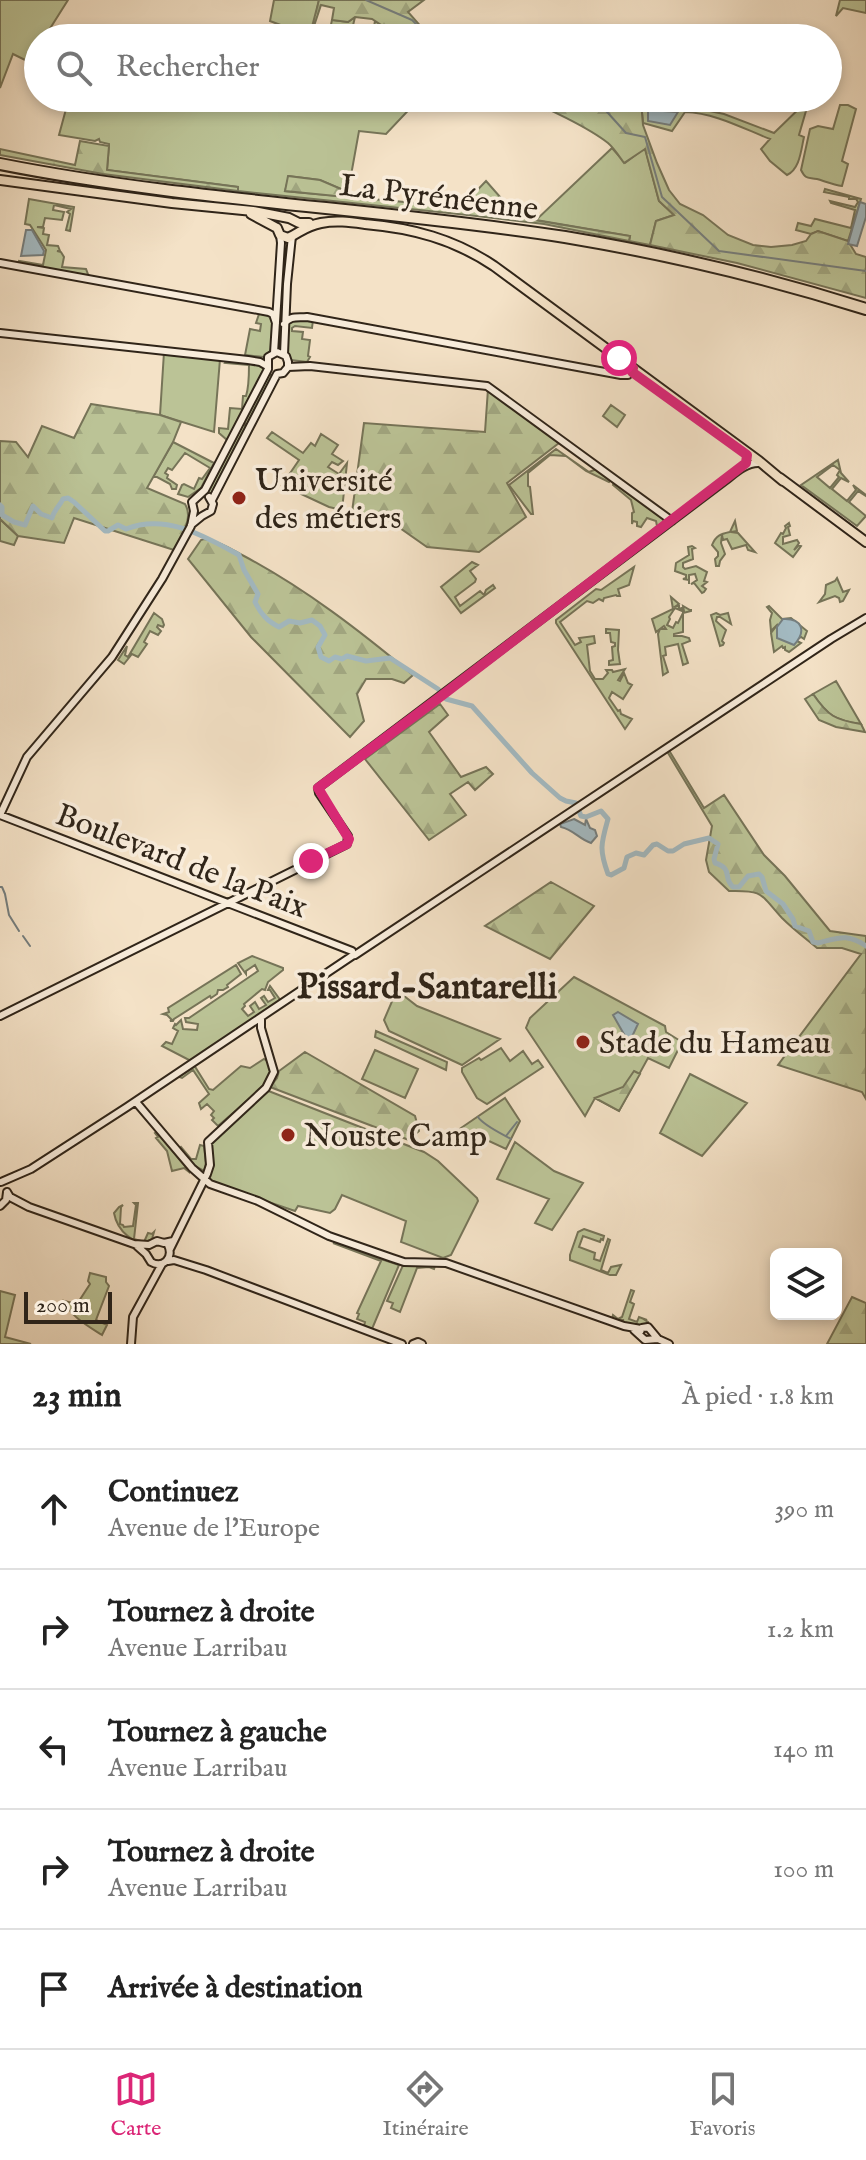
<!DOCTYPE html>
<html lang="fr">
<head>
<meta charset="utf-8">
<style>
	body { margin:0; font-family:"IM FELL English",serif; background:#f6f6f6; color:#222 }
	.controls { position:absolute; right:24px; bottom:24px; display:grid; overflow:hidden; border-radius:12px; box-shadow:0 4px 12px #0003 }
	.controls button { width:72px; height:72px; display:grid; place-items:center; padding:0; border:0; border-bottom:2px solid #e0e0e0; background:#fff; color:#222; font:40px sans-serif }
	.scale { position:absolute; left:24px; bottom:20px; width:88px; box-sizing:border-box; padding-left:8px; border:4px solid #302519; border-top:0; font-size:22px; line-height:28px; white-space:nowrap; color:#302519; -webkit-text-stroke:6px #f8ecdb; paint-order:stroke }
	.stop { position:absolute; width:24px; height:24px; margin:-18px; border:6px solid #db2777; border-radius:50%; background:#fff }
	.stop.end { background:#db2777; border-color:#fff; box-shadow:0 2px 8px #0008 }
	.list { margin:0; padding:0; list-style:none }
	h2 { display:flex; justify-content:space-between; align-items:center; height:104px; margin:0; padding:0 32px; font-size:34px }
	h2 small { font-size:26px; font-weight:400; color:#767676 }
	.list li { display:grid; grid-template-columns:52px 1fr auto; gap:24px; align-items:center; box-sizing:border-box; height:120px; padding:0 32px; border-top:2px solid #e0e0e0 }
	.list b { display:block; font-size:30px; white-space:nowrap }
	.list p { margin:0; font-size:26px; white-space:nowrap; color:#767676 }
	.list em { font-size:26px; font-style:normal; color:#767676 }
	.icon { flex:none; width:44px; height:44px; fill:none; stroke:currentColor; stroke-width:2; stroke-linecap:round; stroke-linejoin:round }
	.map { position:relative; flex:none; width:866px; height:1344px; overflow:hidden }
	.search { position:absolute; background:#fff; box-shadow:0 4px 12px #0003; left:24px; right:24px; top:24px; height:88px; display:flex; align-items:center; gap:20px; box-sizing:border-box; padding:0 28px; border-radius:44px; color:#767676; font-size:30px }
	.sheet { height:704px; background:#fff }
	nav { display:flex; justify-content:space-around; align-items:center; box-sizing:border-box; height:112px; border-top:2px solid #e0e0e0; background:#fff; font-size:22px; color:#767676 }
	nav a { display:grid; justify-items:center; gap:4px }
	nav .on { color:#db2777 }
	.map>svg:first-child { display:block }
	.green { fill:#bbc396; stroke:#767458; stroke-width:2; fill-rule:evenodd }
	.forest { fill:url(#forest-firs); stroke:#767458; stroke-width:2 }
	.water { fill:#a3bac2; stroke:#757e7e; stroke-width:2 }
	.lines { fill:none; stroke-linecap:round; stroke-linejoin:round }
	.stream { stroke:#757e7e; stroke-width:2 }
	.river { stroke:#a3bac2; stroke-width:5 }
	.secondary-casing { stroke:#302519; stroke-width:10 }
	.primary-casing { stroke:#302519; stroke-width:12 }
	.highway-casing { stroke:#302519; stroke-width:14 }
	.secondary { stroke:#f8ecdb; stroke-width:6 }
	.primary { stroke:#f4e2c7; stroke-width:8 }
	.highway { stroke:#f4e2c7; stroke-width:10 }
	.route { stroke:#db2777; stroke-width:10 }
	.poi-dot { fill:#8f2418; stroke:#f8ecdb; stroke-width:3 }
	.labels { text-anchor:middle; stroke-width:7; stroke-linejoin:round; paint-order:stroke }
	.street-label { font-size:32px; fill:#302519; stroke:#f8ecdb }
	.poi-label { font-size:32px; fill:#302519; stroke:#f8ecdb; text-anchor:start }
	.quarter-label { font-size:36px; font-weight:bold; fill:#302519; stroke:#f8ecdb }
</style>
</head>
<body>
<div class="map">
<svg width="866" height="1344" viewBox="0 0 866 1344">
	<defs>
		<pattern id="forest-firs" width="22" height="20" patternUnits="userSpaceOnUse" patternTransform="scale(2)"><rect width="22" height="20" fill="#bbc396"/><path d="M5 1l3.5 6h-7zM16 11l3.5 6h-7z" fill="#a1a781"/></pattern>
	</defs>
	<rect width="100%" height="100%" fill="#f4e2c7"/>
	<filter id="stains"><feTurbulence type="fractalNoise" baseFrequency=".0025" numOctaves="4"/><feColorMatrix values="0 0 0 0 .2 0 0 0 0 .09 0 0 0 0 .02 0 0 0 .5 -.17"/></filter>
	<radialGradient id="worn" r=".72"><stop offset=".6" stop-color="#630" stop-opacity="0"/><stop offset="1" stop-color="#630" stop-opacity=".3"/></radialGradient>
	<path class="green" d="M0 0H68L44 38H38V48L29 62 13 54 0 88Z
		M274 0H319L311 38H289L291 29 270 21Z
		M840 0H866V13L843 8 836 16Z
		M355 17 350 38H328L332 20 348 22Z
		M375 21 401 38H372Z
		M69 98H103V106L119 109 122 98H420L386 134 359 131 348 192 320 180 289 176 285 191 448 206 468 209 467 215 238 191 237 187 107 170 109 144 100 142 99 139 95 141 59 135Z
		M810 98H814L812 104H808L799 135 804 137C801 150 800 169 787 175L770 161 761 149 770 139C742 128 715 113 685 112L672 131 643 123 641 101 676 104 724 114 774 133Z
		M840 105H848L856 109 842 161 848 164 842 186C834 185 824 181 817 179 808 177 806 180 801 170L810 129 818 126 833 129Z
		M612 148 625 163 645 148 659 201 674 215 656 221 650 245 629 241 630 236 536 220Z
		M486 181 515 214 462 206Z
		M825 189 861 199 848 241 818 231 811 234 796 230 798 223 811 226 815 219 851 228 855 210 831 203 830 201 855 207 858 202 856 199H849V197L824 192Z
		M29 199 74 207 70 231 66 230 70 214 67 212 71 209 54 205 53 210 64 212 62 220 45 218 43 227H37L44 228 43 234 49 235 47 245 58 246 60 251H57L61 252 64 257 62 267 86 269 89 277 18 265 19 261 43 265 46 250 30 225 25 224Z
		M260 311 267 312 272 318V349L264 357 245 355 250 329 260 331 261 324 256 323Z
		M290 319 313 320 312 328 295 326 292 328V331L303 332 302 339 310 340 308 356 310 357 307 362 291 360C282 351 283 329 290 319Z
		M164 352 220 359 214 432 160 415Z
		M227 360C240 361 260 358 265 372L230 440H227L219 433V428L228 429 230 408 242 409 243 396H246C249 387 249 374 249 365L225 363Z
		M269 374 273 376 248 425 243 422Z
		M611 405 625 415 617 427 603 416Z
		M242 423 247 427 211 496 206 493Z
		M272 432 303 453 311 443 315 446 321 434 338 445 332 454 343 461 338 465 332 462 328 467 339 474 347 463 342 510 329 507 282 485 299 460 267 438Z
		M173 442 214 463 201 488 188 497 178 494 182 485 184 484 194 489 199 478 202 479 210 468 185 453 172 470 168 468 165 473 168 475 167 478 177 485 176 489H172L170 484 157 477H153Z
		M556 449 589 472 597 469 611 480 609 482 586 471 566 456 550 455 528 473V486L530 487 533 514H531L509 485Z
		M838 460 841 473 849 482 841 478 832 489 847 501 856 490 853 485 866 495V496L858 491 849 502 866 516 857 526 801 485ZM833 465 840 470 837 475 839 477 830 488 817 477Z
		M614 482 663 519 664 523 639 542 657 526 656 521 647 518 641 527 637 526V522L633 521 632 524V513L634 512 631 500 613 485Z
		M0 519 18 536 14 545 0 541Z
		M735 521 737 531 731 532 738 533 755 552 748 550 746 545 732 549 727 539 723 540 722 535 721 543 725 554 720 561 719 566H716L715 559 718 556V552L712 545C716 535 721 534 730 532Z
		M789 523 790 526 788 527 790 535 783 537V544L797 540 799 543 794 550 799 545 801 546 793 557 775 543 781 533 783 534 786 528 785 526Z
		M692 546 695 548 692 549 693 559 683 563V567L685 569 696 566 707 572 704 581 707 582 702 586 706 589 704 592 702 593 694 583 691 584 697 580 695 574 689 575V584V580L683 579 686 578V575L675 571 676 563 689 555 688 547Z
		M472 562 478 565 470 571 476 579 475 582 455 597 460 606 480 591 484 595 486 590 493 585 495 588 461 613 441 587Z
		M634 567 629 585 618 589 620 596H617L616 595 604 598 603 601 599 599 593 603 587 601 560 622 575 645 581 642 579 638 594 636 595 643 587 645 590 671 595 679H603L608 673 606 670H612L613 672 625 669 618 680 620 681 624 673 628 683 632 685 623 699 612 692 609 698 618 711 620 710 621 714 632 719 625 729 556 623V620L596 589 601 590Z
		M837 578 843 592 849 590 843 601 840 602 839 598 835 596 819 602 825 594 826 585 835 581Z
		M671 597 679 604 676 606H679V609L682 608V611L675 608 669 617 670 619 667 625 673 628 676 622 678 623 684 611 683 606 690 610H691V611L683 613V632L674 634V636H682L689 638 690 641 682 644 688 663 683 665 678 644 665 647 666 655 663 656 668 672 663 675 658 634 660 629H666L664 626 656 632 652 619 673 609Z
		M769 606 782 619 791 618 807 631 804 639 801 637 791 642 793 644 797 641 801 643 789 652 785 650V647L783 648 782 646 774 652 771 633 778 624 771 631 770 620 772 613 767 607Z
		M154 613 162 619 164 625 163 627 158 625 157 627 161 631 158 635 150 631 144 642 147 644 138 657 132 654 124 664 118 660 127 646 125 655 128 657Z
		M716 613 720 615 728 613 731 624 720 617H717L716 621 726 630 722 641 724 643 723 645 720 646 711 615Z
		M606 629 619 630 618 650 620 664 609 665V661L613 660 612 647 615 646V643L611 642 610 633H606Z
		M836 681 861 724C835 720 828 716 813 694Z
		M252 956 283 968V970L268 982 265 990 262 989 244 1004 245 1006 242 1009 248 1016 254 1012 250 1006 255 1002 259 1009 266 1005 261 998 264 996 268 1002 275 998 270 990H268L270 986 281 1001 191 1061 162 1046 166 1042 172 1044 178 1031 173 1028 175 1024 176 1025 181 1020 183 1029 197 1030 198 1024 186 1022 185 1018H189L258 971 255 965 246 971V974L238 963Z
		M236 965 241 974 227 985 228 987 223 990H218L217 994 211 998 210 996 174 1019 173 1021H170L172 1020 167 1015 163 1014 169 1012 168 1008Z
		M574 977 665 1026 666 1032 682 1042 669 1068 648 1058 619 1111 595 1098 585 1116 526 1028 530 1018Z
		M399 992 417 1006 500 1039 462 1065 389 1031 384 1020 393 999Z
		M376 1031 447 1062 446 1070 375 1037Z
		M501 1048 510 1061 523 1051 532 1064 538 1060 543 1067 487 1104 477 1098 462 1072V1068L479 1058 481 1060Z
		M375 1050 418 1069 405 1098 362 1079Z
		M264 1059 269 1062 271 1071 264 1086 218 1126 212 1120 214 1118 211 1115 214 1111 207 1104 201 1109 199 1103 209 1094 193 1070 182 1078 179 1077 194 1065 209 1089 213 1090 241 1066 250 1068Z
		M690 1074 747 1103 702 1156 660 1133Z
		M266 1090 424 1152 438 1161 477 1198 478 1201 451 1255 443 1258 401 1242 406 1221 342 1195 335 1209 330 1213 298 1206 295 1211 224 1187 212 1181 211 1182 208 1177 210 1144Z
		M505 1098 520 1121 506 1149 461 1128Z
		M157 1132 189 1171V1172L184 1168 172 1171 167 1151 156 1138 158 1137 155 1133Z
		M515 1142 554 1171 583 1183 552 1230 535 1223 549 1199 497 1179Z
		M200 1145 204 1146 206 1163 204 1171 193 1165 179 1149 181 1147 191 1159H196Z
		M134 1203H138L134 1239 144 1242 148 1233 152 1234 154 1232 152 1239C135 1249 117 1230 114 1213L119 1207 123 1205 121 1207 120 1224 123 1225 124 1227 133 1226 136 1205Z
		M584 1229 604 1236 603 1240 601 1239 600 1242 583 1236 579 1247 595 1253 594 1259 600 1261 608 1239 610 1240 601 1270 608 1273 611 1267 621 1265 616 1275H610L570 1260V1255L578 1232Z
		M333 1243 399 1265 372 1329 364 1326 365 1322 357 1319 359 1314 357 1313 381 1261Z
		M404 1263 435 1266 434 1269 429 1267 417 1268 400 1312 391 1308 393 1303 387 1301Z
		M90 1273 106 1277V1282L109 1286 96 1320 107 1325 102 1335C88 1326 70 1316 64 1301L77 1304 90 1284 88 1281Z
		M631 1290 634 1291 630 1302 634 1304 629 1319 637 1322 639 1317 647 1320H645L648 1322 647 1325 622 1324 623 1320 612 1319 613 1315 618 1319 622 1317Z
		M0 1291 15 1295 5 1337 31 1344H0Z"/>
	<path class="forest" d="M319 0H424L408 12 431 38H401L372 19 355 17 348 22 332 20 334 8 321 5 315 23H313Z
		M521 98H608L641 101 643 125 657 163 669 190 680 204 703 215 728 235 753 245 771 247 792 245 806 241 811 234 818 231 848 241 856 254 866 257V298L737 263 650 245 656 221 674 215 659 201 645 149 624 163C619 156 614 148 608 143 589 128 544 106 521 98Z
		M80 141 109 146 107 170 238 187V191L103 174 0 155V149L75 165Z
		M288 176 320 180 348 192 346 197 285 191Z
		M468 209 630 236 629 241 544 224 467 215Z
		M488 389 559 443 507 483 526 517 479 552 427 547 387 519 352 512 364 423 485 432Z
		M91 404 160 415 181 422 173 442 147 488 185 504C194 519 181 535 174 550L74 518 64 543 18 536 0 519V441L16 442 28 457 42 426 74 438Z
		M204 539C219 541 231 549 244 556 306 589 360 631 413 675L404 683 392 679H366L357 694 364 721 350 737 251 637 188 559 201 540Z
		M813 694C828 716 835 720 861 724L865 732 836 727 819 720 805 699Z
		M440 704 448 715 429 732 461 777 486 767 493 774 475 790 468 782 450 794 466 815 429 840 365 759Z
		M667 747 704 808 724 795 764 855 785 876 830 931 866 936V1099L862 1092 778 1065 861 954 842 948H817C805 938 793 929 782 918 760 894 764 890 729 891L709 872 706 860 712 826 665 748Z
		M551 882 594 906 550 959 485 926Z
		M305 1052 415 1116 419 1131 409 1140 270 1087 277 1078 279 1071Z
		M634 1071 640 1074 619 1111 595 1098 623 1087Z
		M852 1297 866 1303V1344H827Z"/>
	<path class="water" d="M648 110 678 112 670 125 648 121Z
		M860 202 866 204V217L857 246 848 244Z
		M26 230H32L44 251 43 255 21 256Z
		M783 619C802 618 807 631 794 645L777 638V627Z
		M574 819 585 825 586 819 590 828 595 830 597 836 591 843C579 839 574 830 561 827L560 824Z
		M618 1012 638 1024 629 1043 613 1015Z"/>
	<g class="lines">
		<path class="stream" d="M366 0 412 20 430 38
			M582 98 599 103 626 133 645 137 662 197 719 251 866 271
			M0 887H2L5 894 9 915 19 931
			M23 936 30 946
			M478 1117C483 1125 502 1134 511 1139
			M506 1136 517 1122"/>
		<path class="river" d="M0 505 2 507V515L14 522 25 525 33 506 41 514 52 518C54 510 59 507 63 499L68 498 74 502 105 531H108L118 525 126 529C166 513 204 536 239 555L244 570 258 594 255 602C261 614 267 621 279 627L289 621 300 623 312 620 320 626 325 635 318 647 321 657 329 661 335 657 342 659 347 656 366 661 390 658 438 689 446 699 472 706 532 773 560 798 566 801 576 803
			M579 811 581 816 586 817 601 811 608 819C601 844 599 849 608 874L611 875 624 868 627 857 636 853 644 855 653 845 657 844 668 851H673L684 844 709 838 718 844 714 859 715 863C734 869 722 877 733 887H739L748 876 759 874 762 877 766 891 783 904 793 919 795 926 809 931 813 942 818 943C839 938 847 933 866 946"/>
		<g class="secondary-casing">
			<path id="secondary" d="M0 263 269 312 273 314 276 323
				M284 324C291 315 297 318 307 317L621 375H628L633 368
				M0 333 248 360 260 362 267 366
				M274 353 281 243 280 235
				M284 354 287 284 292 236
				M268 368V357L277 352 286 356 288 362V367
				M268 369 205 490 192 502 194 511 191 526 162 579 112 657 27 757 0 815 352 951
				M212 500 277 374 283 373 288 367 310 366 487 386 672 521
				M191 525 202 516 211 511 213 504 209 497
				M355 955 831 639 866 618
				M0 1016 347 844 348 836 319 793 318 788 726 480C735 473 746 463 758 463
				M136 1102 192 1168 210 1184 258 1201 329 1236 392 1258 404 1262 446 1263 624 1326 641 1329
				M1 1182 31 1169 127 1107 352 956
				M7 1192 10 1197 29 1207 134 1244 149 1245 157 1241 164 1243 173 1241
				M0 1206 6 1200 7 1192
				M137 1246 146 1254 151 1262C163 1269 174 1258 168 1245
				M170 1249 207 1174 210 1165 208 1142 266 1088 274 1072 261 1028V1018
				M168 1261 174 1260 206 1270 402 1344
				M634 1330 645 1340 658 1339 669 1344
				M640 1332 642 1328 648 1327 658 1339
				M131 1344 133 1317 162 1264
				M413 1344 418 1342 422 1344"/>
		</g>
		<g class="primary-casing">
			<path id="primary" d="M0 180 172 203 253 211 289 218 299 223H309
				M251 214 277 228
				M277 228 280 235 288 238C301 232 305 226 321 223 336 220 350 222 365 224 412 228 454 239 494 266L759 461 783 481
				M780 478 866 542"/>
		</g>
		<g class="highway-casing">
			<path id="highway" d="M0 164C187 201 377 208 565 237 667 254 768 278 866 309"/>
		</g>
		<use href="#secondary" class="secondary"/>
		<use href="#primary" class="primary"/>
		<use href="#highway" class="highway"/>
	</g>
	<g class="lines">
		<path class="route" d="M311 861 347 844 349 839 318 788 440 697 746 463 747 455 632 372 633 368 619 358"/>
	</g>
	<g class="poi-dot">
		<circle cx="239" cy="498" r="8"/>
		<circle cx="583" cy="1042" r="8"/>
		<circle cx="288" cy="1135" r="8"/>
	</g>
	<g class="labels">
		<g class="street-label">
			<text transform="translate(439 196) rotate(7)" y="11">La Pyrénéenne</text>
			<text transform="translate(182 860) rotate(21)" y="11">Boulevard de la Paix</text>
		</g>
		<g class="poi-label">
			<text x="255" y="491">Université<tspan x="255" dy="37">des métiers</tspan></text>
			<text x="599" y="1053">Stade du Hameau</text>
			<text x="304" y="1146">Nouste Camp</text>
		</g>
		<g class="quarter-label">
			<text x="427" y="998">Pissard-Santarelli</text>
		</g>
	</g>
	<rect width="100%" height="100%" filter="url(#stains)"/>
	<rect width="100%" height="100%" fill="url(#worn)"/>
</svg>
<div class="controls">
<button><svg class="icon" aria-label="layers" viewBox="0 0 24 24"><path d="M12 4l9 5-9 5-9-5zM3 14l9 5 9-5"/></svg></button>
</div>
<div class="scale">200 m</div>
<div class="stop" style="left:619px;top:358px"></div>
<div class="stop end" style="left:311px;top:861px"></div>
<div class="search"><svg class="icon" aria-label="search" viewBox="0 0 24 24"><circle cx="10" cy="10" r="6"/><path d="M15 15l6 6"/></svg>Rechercher</div>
</div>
<section class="sheet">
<h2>23 min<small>À pied · 1.8 km</small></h2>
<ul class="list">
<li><svg class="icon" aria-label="ahead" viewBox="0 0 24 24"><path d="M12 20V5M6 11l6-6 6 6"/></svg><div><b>Continuez</b><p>Avenue de l'Europe</p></div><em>390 m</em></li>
<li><svg class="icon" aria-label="right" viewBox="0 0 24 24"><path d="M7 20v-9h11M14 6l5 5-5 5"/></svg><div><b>Tournez à droite</b><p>Avenue Larribau</p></div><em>1.2 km</em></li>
<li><svg class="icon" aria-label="left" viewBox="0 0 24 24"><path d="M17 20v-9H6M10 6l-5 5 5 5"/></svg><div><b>Tournez à gauche</b><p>Avenue Larribau</p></div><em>140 m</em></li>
<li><svg class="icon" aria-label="right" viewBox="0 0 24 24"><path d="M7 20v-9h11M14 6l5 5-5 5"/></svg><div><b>Tournez à droite</b><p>Avenue Larribau</p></div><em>100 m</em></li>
<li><svg class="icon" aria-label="arrive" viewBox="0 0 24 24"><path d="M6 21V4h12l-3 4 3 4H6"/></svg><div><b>Arrivée à destination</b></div></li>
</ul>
</section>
<nav>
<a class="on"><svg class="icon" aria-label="map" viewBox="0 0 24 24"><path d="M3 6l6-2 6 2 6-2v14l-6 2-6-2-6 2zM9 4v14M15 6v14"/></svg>Carte</a>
<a><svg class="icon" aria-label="directions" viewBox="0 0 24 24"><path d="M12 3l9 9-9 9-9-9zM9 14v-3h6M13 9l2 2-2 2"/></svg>Itinéraire</a>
<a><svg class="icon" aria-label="saved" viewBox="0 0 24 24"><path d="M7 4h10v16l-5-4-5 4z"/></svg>Favoris</a>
</nav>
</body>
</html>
